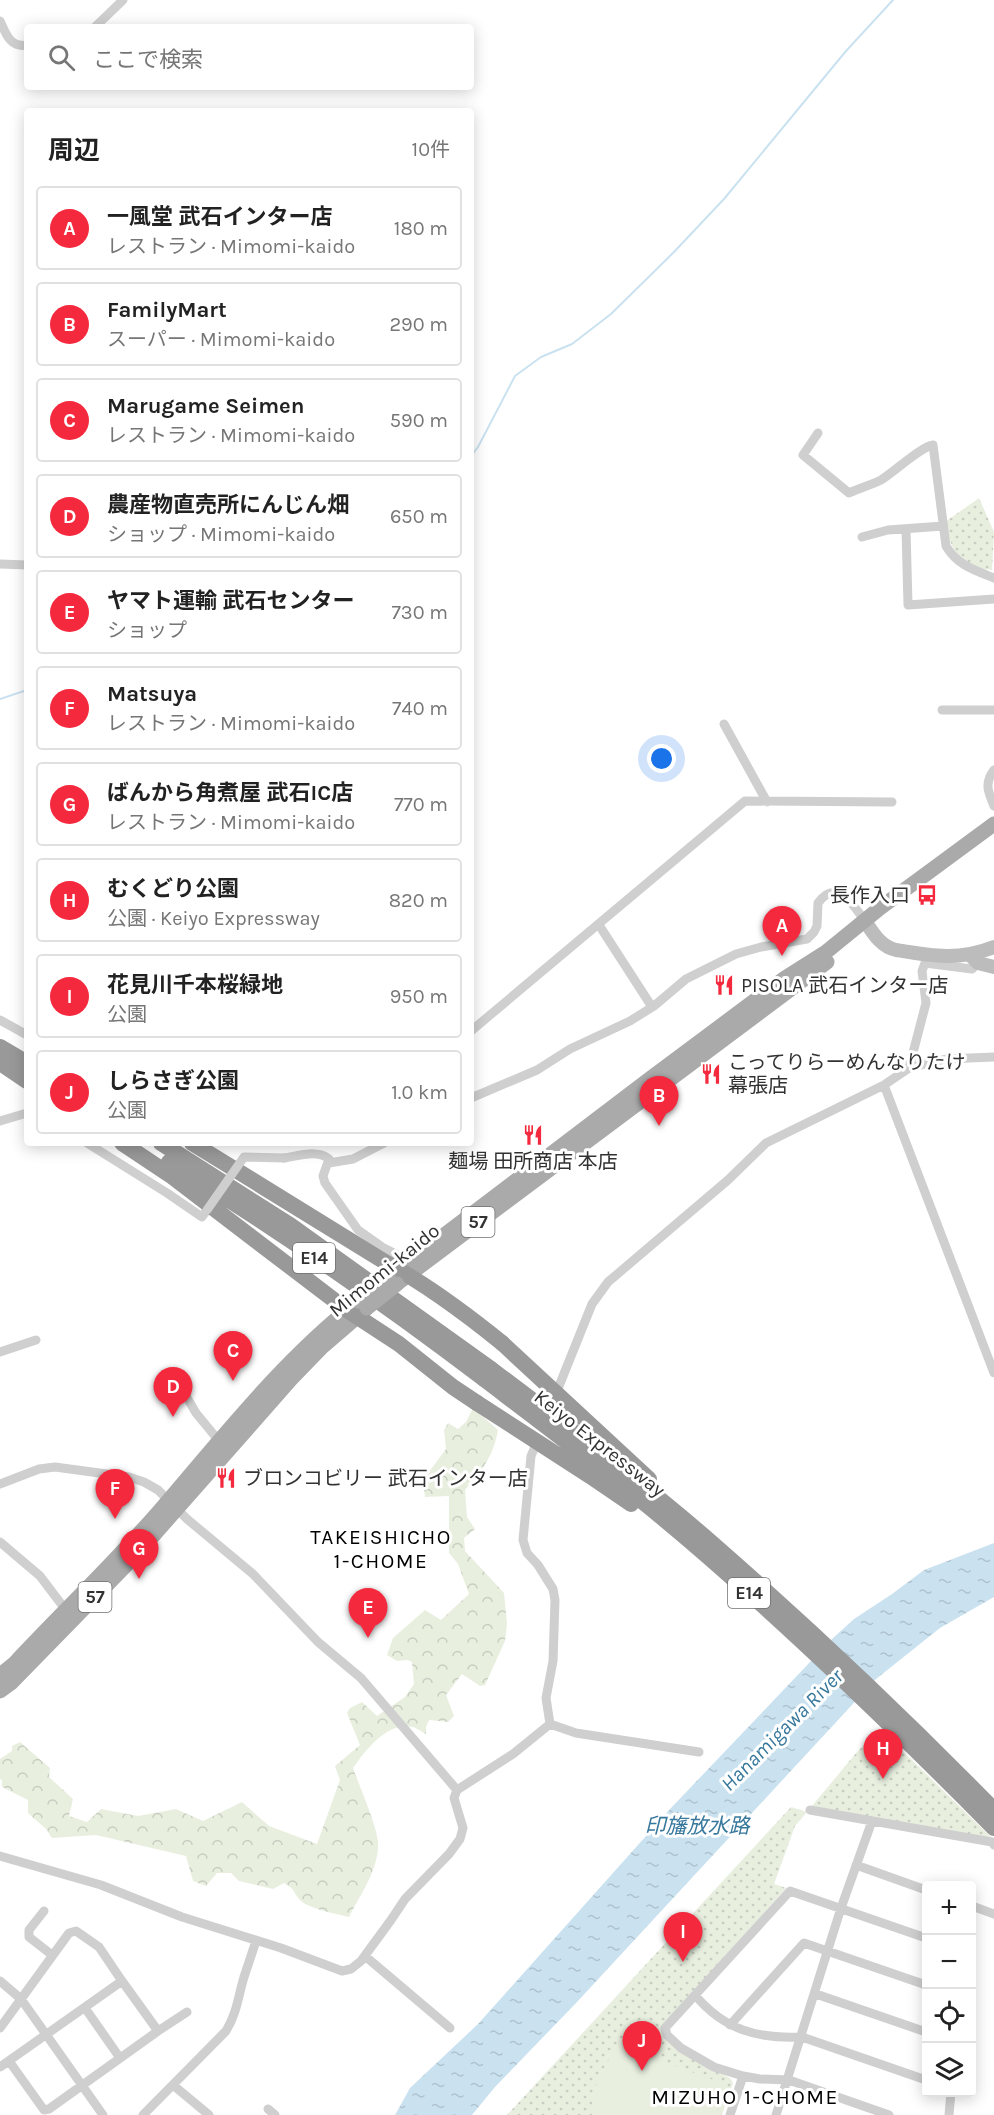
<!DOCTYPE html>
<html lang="ja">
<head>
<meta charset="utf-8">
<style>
	body { margin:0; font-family:Karla,"Noto Sans JP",sans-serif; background:#f2f2f2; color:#222 }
	.controls { position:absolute; right:18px; bottom:18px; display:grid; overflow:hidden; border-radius:6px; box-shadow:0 3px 15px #0003 }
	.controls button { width:54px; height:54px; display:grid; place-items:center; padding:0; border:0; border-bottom:2px solid #e0e0e0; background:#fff; color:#222; font:30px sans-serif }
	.you { position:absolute; left:662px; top:759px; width:21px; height:21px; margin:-15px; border:4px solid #fff; border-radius:50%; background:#1a73e8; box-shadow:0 0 0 9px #1a73e833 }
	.badge { display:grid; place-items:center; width:39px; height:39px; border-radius:50%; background:#f4293d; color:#fff; font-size:20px; font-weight:700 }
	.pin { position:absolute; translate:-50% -50px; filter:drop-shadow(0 2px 3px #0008) }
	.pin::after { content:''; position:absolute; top:32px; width:21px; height:18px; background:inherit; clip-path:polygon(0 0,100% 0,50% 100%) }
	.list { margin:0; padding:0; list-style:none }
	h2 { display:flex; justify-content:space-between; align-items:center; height:78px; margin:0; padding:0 24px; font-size:26px }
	h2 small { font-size:20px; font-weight:400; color:#767676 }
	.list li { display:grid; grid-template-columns:39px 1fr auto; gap:18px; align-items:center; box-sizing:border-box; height:84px; margin:0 12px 12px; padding:0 12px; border:2px solid #e0e0e0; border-radius:6px }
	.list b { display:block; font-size:22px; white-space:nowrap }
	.list p { margin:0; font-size:20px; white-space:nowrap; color:#767676 }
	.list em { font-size:20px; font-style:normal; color:#767676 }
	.icon { flex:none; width:33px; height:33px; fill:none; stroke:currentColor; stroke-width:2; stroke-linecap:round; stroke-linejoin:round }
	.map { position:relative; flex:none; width:994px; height:2115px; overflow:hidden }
	.search { position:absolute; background:#fff; box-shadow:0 3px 15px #0003; left:24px; top:24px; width:450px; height:66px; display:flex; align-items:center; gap:15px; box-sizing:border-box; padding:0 21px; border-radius:6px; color:#767676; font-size:22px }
	.panel { position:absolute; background:#fff; box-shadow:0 3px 15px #0003; left:24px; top:108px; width:450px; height:1038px; border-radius:6px }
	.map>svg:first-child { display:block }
	.green { fill:url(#green-dots) }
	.forest { fill:url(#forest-crowns) }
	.pitch { fill:#e8efdf }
	.water { fill:url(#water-ripples) }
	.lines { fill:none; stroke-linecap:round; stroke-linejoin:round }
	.stream { stroke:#cae2f0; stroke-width:2 }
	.street { stroke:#cfcfcf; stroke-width:9 }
	.secondary { stroke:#bcbcbc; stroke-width:14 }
	.primary { stroke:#aaa; stroke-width:15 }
	.highway { stroke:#999; stroke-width:16 }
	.street-bridge { stroke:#cfcfcf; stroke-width:9 }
	.primary-bridge { stroke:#aaa; stroke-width:15 }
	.highway-bridge { stroke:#999; stroke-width:16 }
	.labels { text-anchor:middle; stroke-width:6; stroke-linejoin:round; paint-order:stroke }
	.shield { fill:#fff; stroke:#707070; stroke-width:1.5 }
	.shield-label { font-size:18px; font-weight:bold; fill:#323232 }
	.poi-label { font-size:20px; fill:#323232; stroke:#fff; text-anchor:start }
	.street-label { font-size:20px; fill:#323232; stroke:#fff }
	.neighbourhood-label { font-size:21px; letter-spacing:1.5px; fill:#000; stroke:#fff }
	.water-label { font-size:21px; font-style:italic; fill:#37789c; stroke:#fff }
</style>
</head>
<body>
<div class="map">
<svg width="994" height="2115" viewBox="0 0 994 2115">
	<defs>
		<pattern id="green-dots" width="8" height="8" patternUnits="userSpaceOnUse" patternTransform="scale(1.5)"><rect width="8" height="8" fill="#e8efdf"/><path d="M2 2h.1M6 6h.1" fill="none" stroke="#c7cdc0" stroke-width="1.8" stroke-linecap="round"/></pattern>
		<pattern id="forest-crowns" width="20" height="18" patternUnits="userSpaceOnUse" patternTransform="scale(1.5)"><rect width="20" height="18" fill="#e8efdf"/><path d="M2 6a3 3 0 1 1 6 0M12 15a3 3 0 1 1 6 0" fill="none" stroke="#c7cdc0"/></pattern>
		<pattern id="water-ripples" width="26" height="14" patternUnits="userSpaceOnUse" patternTransform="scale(1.5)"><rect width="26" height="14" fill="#cae2f0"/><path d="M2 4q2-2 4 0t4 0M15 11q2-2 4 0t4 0" fill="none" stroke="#aec2ce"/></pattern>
	</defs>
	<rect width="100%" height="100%" fill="#fff"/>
	<path class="green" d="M979 498 994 532 992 570C960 569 951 551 945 522Z
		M880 1729 993 1839 812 1806 857 1752Z
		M791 1807 807 1812 795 1826 774 1884 786 1888 664 2025 662 2034 683 2054 730 2078 733 2083 722 2115H507Z"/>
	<path class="forest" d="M473 1408 498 1430C493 1457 483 1469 465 1490L467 1517 475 1529 464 1538 465 1551 504 1593 507 1624 505 1641 485 1685 480 1686 462 1674 446 1695 454 1716 448 1722 429 1720 426 1727V1734C422 1732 417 1728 413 1727 387 1721 366 1750 353 1768 359 1785 378 1829 378 1843 379 1869 360 1895 349 1917 337 1914 309 1909 300 1900 292 1891 296 1890 284 1883L273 1889 239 1881 231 1873H217L206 1886 193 1881 186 1856 96 1835 52 1838 46 1829 28 1813V1800L2 1787V1780L0 1779V1759L12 1751V1746L20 1742 50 1768 49 1777 73 1799 69 1816 87 1822 101 1809 138 1816 176 1809 203 1821 242 1802 269 1826 317 1844 340 1780 335 1766 360 1745 347 1713 350 1708 362 1702 377 1716 405 1697 414 1684 412 1662 408 1660 397 1661 387 1655 393 1638 425 1610 441 1620 469 1594 458 1564 449 1553V1496L425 1497 423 1480 446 1449 444 1430 448 1423 458 1429 466 1422Z"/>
	<path class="pitch" d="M619 2046 717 2081 724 2092 716 2115H592C590 2089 603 2066 619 2046Z"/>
	<path class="water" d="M994 1543V1597L940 1628 876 1679 577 2002 495 2087 472 2115H395L410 2088 478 2024 671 1808 832 1639 854 1619 892 1594 924 1570Z"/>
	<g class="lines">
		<path class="stream" d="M471 456 478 447 515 376 541 357 572 344 611 314 673 253 724 199 846 51 893 0
			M0 699 27 690"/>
		<path class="street" d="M0 21C6 34 10 48 27 45
			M95 27 123 0
			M818 433 803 455 849 493C860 488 871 485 881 480 894 472 922 446 933 445L946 546C957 565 974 570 994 578
			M906 529 908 605 994 599
			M862 537 888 530 943 526
			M0 564 27 565
			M942 710H994
			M724 724 767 802
			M994 770C984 783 988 792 994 806
			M599 925 652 1007
			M0 1020 27 1035
			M471 1031 745 801 892 802
			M909 1068 926 1003 922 971 925 963 972 969 978 963
			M884 1085 994 1373
			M471 1098 537 1070 570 1049 630 1021 654 1006 686 979 736 954 761 947 807 939 814 932 817 926 818 903C837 877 854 906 865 921
			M0 1121 27 1113
			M87 1143 167 1193 202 1217 207 1210
			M284 1158C298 1156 317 1149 329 1159L323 1176 325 1183 358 1230 382 1247 409 1261
			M329 1163 353 1159 384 1143
			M0 1352 36 1340
			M172 1372 196 1413 219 1441
			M547 1416 592 1304 608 1282 728 1180 766 1143 884 1085 909 1068 946 1059 994 1057
			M0 1484 39 1469 55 1467 129 1477 144 1482 158 1490 187 1519 253 1574 318 1642 361 1678 457 1790
			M0 1542 40 1576 65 1609
			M550 1724 576 1733 699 1752
			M810 1810 992 1842 994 1845
			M0 1856 101 1885 182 1917 281 1948 342 1971 351 1969 361 1961 391 1920 405 1899 449 1854 460 1839 463 1828 454 1798 457 1790 513 1754 550 1724 546 1698 553 1661 555 1600 553 1589 538 1565 527 1553 523 1540 531 1456 538 1440
			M856 1865 926 1890
			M972 1906 994 1914
			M44 1911 29 1930V1937L52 1955
			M365 1956 450 2028
			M0 1981 21 1999 103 2115
			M816 1994 926 2032
			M695 1995C724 2030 758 2039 802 2037L926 2080
			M85 2008 120 2058
			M730 2025 804 1943 926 1985
			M0 2028 69 1933 76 1931 99 1947 122 1981 0 2067
			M158 2031 187 2012
			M9 2061 44 2110 49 2109 158 2031 122 1981
			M173 2085 209 2115
			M268 2109 275 2115
			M143 2115 226 2031C237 2013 238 1997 244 1977 248 1965 252 1953 256 1941
			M730 2115 743 2076
			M776 2115 841 1908 872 1821
			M889 2115 789 2080 760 2079 743 2076 714 2067 681 2048 667 2035 665 2028 790 1891 926 1938
			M949 2115 951 2092"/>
		<path class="secondary" d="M865 921C873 933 881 947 896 950 932 956 959 961 994 947
			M970 955 978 963 994 967"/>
		<path class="primary" d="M389 1277 647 1081 785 978 826 952 880 908 994 824
			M399 1282 827 962
			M0 1675 14 1664C65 1609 120 1558 168 1501 227 1432 285 1359 356 1303
			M0 1691 11 1683 137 1554 291 1379 322 1347 365 1310"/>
		<path class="highway" d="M0 1047 27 1063
			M0 1063 27 1081
			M122 1143 170 1175 347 1310 399 1344 453 1387 477 1403
			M161 1143 290 1225 491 1369
			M192 1143 385 1262C426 1284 465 1313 502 1343
			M169 1162C277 1229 383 1302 484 1379"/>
		<path class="street-bridge" d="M207 1210 244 1157 284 1158"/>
		<path class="primary-bridge" d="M358 1301 388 1277
			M367 1308 397 1284"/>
		<path class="highway-bridge" d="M502 1343 649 1479
			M491 1369C566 1426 642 1482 713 1544 810 1629 904 1718 994 1810
			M484 1379C559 1436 634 1492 705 1554 805 1641 901 1734 994 1828
			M477 1403 590 1476 631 1504"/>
	</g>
	<defs>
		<g id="bus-bare" transform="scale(1.62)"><path d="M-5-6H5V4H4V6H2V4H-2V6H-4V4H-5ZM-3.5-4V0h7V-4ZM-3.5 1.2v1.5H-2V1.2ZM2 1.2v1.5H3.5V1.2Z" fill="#f4293d" stroke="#fff" stroke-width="2.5" paint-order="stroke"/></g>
		<g id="restaurant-bare" transform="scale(1.62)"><path d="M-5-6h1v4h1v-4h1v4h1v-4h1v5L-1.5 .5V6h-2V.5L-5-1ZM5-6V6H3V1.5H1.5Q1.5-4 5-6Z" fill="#f4293d" stroke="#fff" stroke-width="2.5" paint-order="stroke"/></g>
	</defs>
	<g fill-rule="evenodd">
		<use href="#bus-bare" x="927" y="895"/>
		<use href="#restaurant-bare" x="724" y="985"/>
		<use href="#restaurant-bare" x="711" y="1074"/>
		<use href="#restaurant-bare" x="533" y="1135"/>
		<use href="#restaurant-bare" x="226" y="1478"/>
	</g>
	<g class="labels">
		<g class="shield">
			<rect x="461.5" y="1207" width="33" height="30" rx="4.5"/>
			<rect x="293" y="1243" width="42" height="30" rx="4.5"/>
			<rect x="728" y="1578" width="42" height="30" rx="4.5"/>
			<rect x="78.5" y="1582" width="33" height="30" rx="4.5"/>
		</g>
		<g class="shield-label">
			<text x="478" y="1228">57</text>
			<text x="314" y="1264">E14</text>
			<text x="749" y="1599">E14</text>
			<text x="95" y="1603">57</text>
		</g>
		<g class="poi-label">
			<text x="910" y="902" text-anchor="end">長作入口</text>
			<text x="741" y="992">PISOLA 武石インター店</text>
			<text x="728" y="1069">こってりらーめんなりたけ<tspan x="728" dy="23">幕張店</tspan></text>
			<text x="533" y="1168" text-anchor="middle">麺場 田所商店 本店</text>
			<text x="243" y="1485">ブロンコビリー 武石インター店</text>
		</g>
		<g class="street-label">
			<text transform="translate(384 1270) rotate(-39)" y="7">Mimomi-kaido</text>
			<text transform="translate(600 1443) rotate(38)" y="7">Keiyo Expressway</text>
		</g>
		<g class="neighbourhood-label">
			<text x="381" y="1544">TAKEISHICHO<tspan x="381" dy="24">1-CHOME</tspan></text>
			<text x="745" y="2104">MIZUHO 1-CHOME</text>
		</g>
		<g class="water-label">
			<text transform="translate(782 1730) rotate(-45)" y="7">Hanamigawa River</text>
			<text x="697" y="1833">印旛放水路</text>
		</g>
	</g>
</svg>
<div class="controls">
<button>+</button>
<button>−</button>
<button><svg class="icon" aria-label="locate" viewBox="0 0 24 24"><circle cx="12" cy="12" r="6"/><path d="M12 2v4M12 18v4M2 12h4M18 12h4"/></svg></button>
<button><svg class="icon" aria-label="layers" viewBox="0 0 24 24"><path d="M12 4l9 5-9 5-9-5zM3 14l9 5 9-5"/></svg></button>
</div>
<div class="you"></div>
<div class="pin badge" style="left:782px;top:956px">A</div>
<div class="pin badge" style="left:659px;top:1126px">B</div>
<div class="pin badge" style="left:233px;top:1381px">C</div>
<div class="pin badge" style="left:173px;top:1417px">D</div>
<div class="pin badge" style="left:368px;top:1638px">E</div>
<div class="pin badge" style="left:115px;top:1519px">F</div>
<div class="pin badge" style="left:139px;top:1579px">G</div>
<div class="pin badge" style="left:883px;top:1779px">H</div>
<div class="pin badge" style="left:683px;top:1962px">I</div>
<div class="pin badge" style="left:642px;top:2071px">J</div>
<div class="search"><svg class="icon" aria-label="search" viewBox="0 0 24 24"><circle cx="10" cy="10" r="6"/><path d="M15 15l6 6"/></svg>ここで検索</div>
<section class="panel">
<h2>周辺<small>10件</small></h2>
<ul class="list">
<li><span class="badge">A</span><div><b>一風堂 武石インター店</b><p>レストラン · Mimomi-kaido</p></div><em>180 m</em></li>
<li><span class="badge">B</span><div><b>FamilyMart</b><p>スーパー · Mimomi-kaido</p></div><em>290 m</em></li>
<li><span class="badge">C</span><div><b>Marugame Seimen</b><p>レストラン · Mimomi-kaido</p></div><em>590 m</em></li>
<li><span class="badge">D</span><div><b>農産物直売所にんじん畑</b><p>ショップ · Mimomi-kaido</p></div><em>650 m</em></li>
<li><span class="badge">E</span><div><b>ヤマト運輸 武石センター</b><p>ショップ</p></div><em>730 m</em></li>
<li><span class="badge">F</span><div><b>Matsuya</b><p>レストラン · Mimomi-kaido</p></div><em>740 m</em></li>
<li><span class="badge">G</span><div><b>ばんから角煮屋 武石IC店</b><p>レストラン · Mimomi-kaido</p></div><em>770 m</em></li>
<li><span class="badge">H</span><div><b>むくどり公園</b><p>公園 · Keiyo Expressway</p></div><em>820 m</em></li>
<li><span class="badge">I</span><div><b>花見川千本桜緑地</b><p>公園</p></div><em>950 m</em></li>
<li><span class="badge">J</span><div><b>しらさぎ公園</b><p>公園</p></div><em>1.0 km</em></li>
</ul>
</section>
</div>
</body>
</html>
